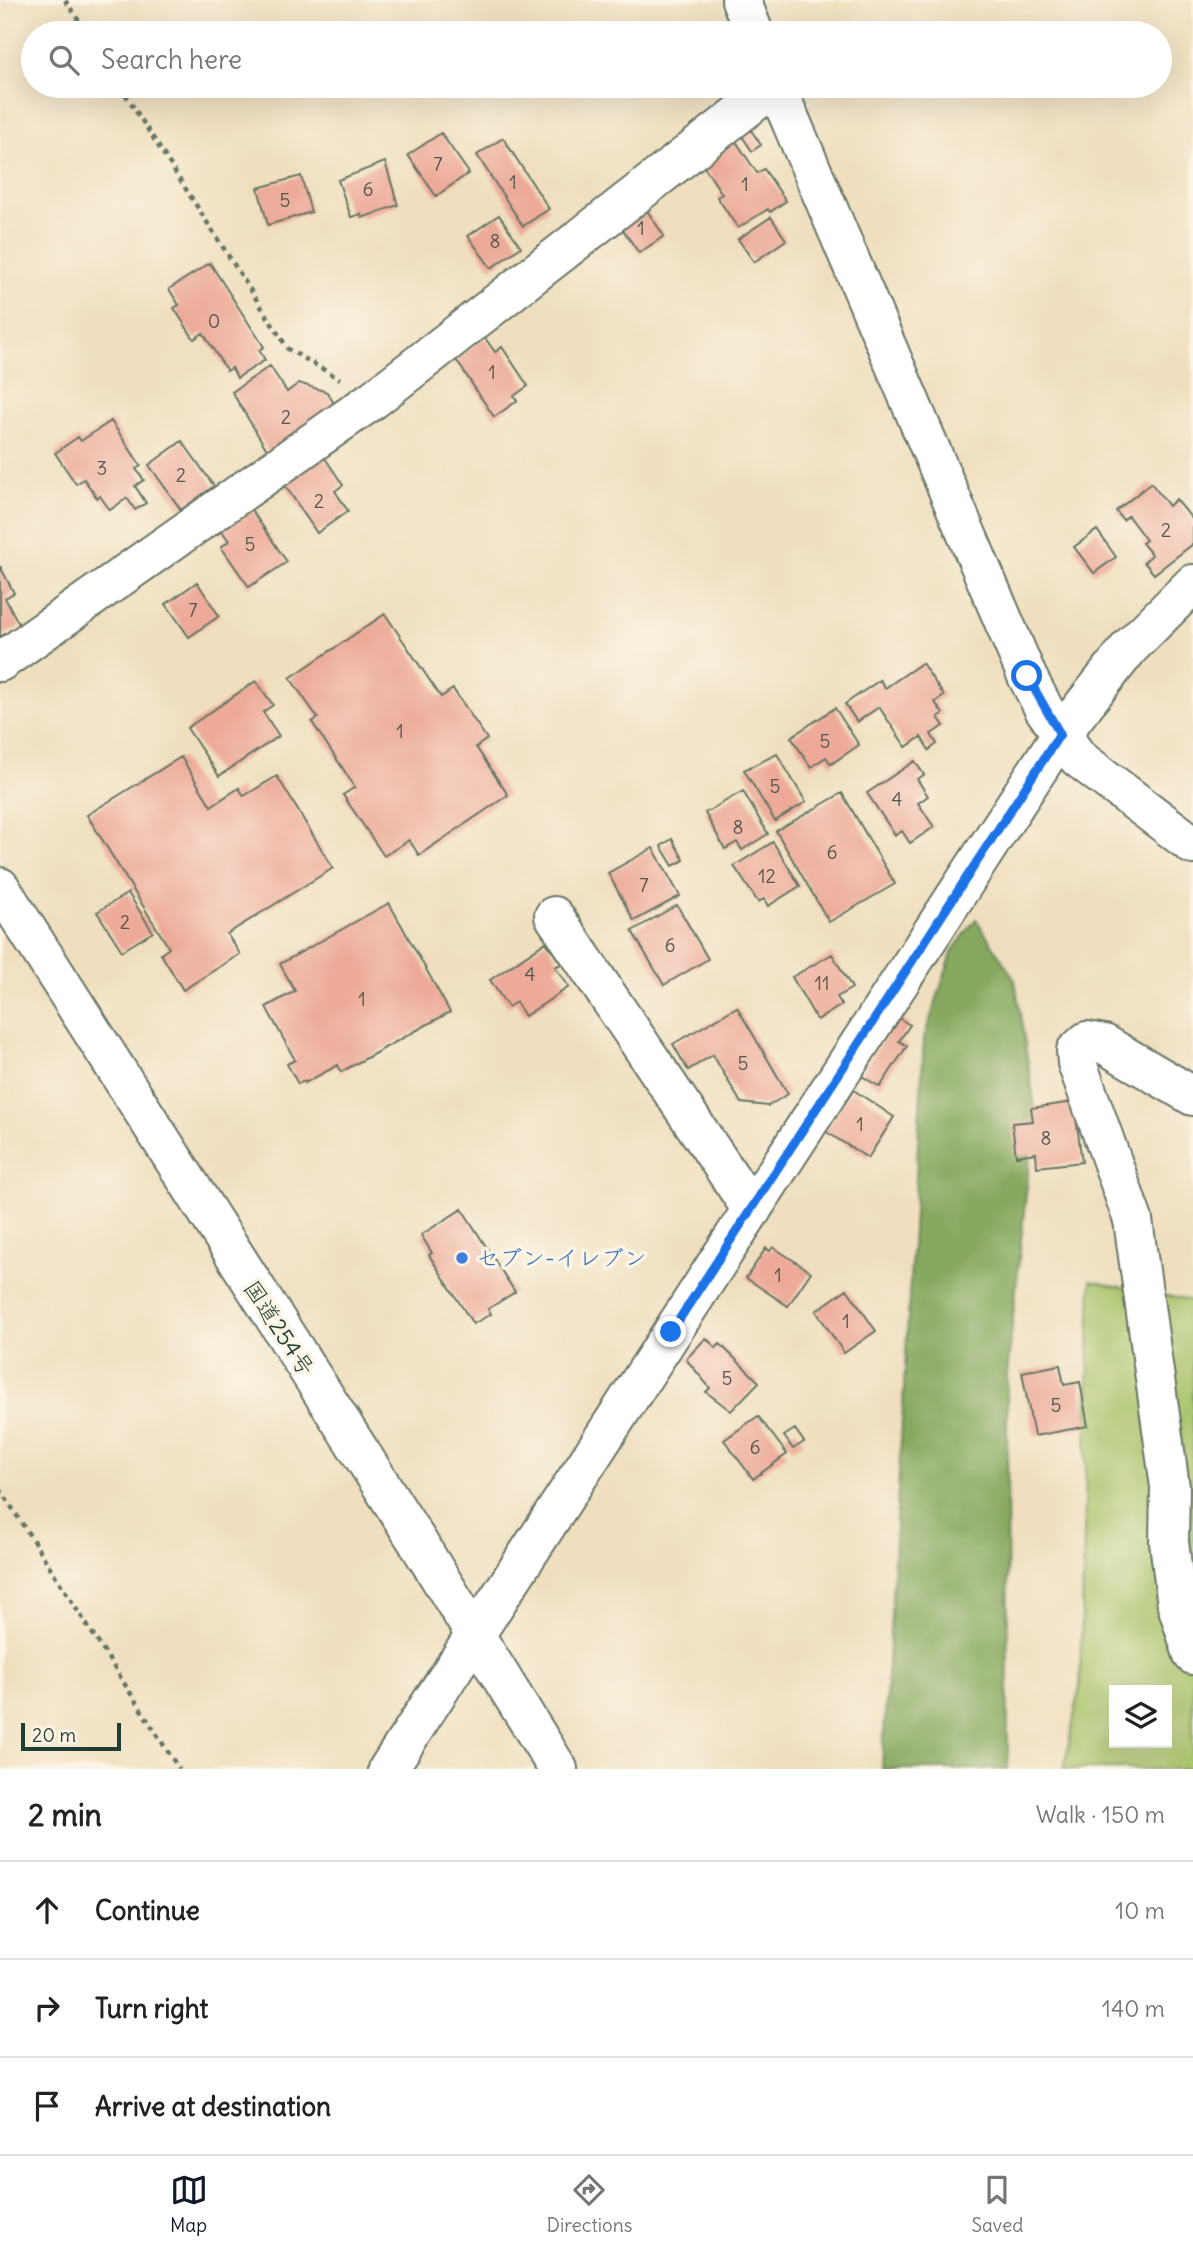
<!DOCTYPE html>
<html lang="en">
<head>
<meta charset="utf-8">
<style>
	body { margin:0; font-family:Delius,"Klee One",sans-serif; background:#f6f6f6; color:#222 }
	.controls { position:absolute; right:21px; bottom:21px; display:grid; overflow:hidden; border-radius:0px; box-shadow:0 7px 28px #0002 }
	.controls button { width:63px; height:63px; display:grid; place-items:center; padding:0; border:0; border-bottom:2px solid #e0e0e0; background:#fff; color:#222; font:35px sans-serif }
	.scale { position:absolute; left:21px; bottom:18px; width:100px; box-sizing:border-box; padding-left:7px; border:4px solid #1f3d34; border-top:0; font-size:19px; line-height:24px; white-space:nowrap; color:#1f3d34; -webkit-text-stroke:5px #fcf5e5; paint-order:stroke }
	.stop { position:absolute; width:21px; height:21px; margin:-16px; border:5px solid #1a73e8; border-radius:50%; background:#fff }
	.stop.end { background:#1a73e8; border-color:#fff; box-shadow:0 2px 7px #0008 }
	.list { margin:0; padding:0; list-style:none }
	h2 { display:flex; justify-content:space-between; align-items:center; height:91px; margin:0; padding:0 28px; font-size:30px }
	h2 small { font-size:23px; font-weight:400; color:#767676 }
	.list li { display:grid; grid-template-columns:46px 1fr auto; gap:21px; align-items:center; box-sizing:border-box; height:98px; padding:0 28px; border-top:2px solid #e0e0e0 }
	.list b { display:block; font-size:26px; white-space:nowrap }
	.list em { font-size:23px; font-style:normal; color:#767676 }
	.icon { flex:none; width:38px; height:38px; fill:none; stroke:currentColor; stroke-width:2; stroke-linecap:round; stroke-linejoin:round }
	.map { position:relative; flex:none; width:1193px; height:1769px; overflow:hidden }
	.search { position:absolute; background:#fff; box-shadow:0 7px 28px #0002; left:21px; right:21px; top:21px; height:77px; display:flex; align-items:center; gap:18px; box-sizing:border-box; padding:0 24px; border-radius:38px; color:#767676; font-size:26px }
	.sheet { height:385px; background:#fff }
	nav { display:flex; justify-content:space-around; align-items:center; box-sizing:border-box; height:98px; border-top:2px solid #e0e0e0; background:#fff; font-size:19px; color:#767676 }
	nav a { display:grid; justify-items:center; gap:4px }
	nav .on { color:#111827 }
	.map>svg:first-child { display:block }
	.green { fill:#a8c36a; stroke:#64804f; stroke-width:2; fill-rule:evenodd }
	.forest { fill:#86a95e; stroke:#527349; stroke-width:2 }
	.building { fill:#edaa99 }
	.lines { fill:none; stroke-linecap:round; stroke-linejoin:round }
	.minor-casing { stroke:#687665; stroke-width:42 }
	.highway-casing { stroke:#687665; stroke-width:42 }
	.path { stroke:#687665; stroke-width:4.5; stroke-dasharray:5 5; stroke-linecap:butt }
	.minor { stroke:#fff; stroke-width:38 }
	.highway { stroke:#fff; stroke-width:38 }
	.route { stroke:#1a73e8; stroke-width:9 }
	.shop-dot { fill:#3f7fe0; stroke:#fcf5e5; stroke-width:2.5 }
	.labels { text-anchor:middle; stroke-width:7; stroke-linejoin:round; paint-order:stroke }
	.number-label { font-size:19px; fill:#52584d }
	.shop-label { font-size:23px; fill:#366cbe; stroke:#fcf5e5; text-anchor:start }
	.street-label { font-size:23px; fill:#1f3d34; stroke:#fcf5e5 }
</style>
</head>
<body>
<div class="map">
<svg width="1193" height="1769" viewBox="0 0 1193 1769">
	<rect width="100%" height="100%" fill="#fcf5e5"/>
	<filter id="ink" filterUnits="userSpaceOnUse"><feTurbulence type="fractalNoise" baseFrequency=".0143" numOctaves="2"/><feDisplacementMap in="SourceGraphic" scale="14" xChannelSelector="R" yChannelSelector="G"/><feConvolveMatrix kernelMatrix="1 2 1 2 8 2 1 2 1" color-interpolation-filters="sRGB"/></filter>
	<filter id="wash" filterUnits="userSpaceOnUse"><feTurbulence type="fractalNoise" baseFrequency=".00686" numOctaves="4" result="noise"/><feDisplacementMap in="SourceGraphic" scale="28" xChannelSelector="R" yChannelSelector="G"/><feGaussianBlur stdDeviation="1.57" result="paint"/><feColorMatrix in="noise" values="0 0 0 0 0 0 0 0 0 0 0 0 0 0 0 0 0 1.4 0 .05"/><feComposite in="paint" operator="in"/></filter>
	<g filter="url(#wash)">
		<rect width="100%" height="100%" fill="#efdfbf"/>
		<path class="green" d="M1091 1281 1193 1301V1769H1064L1080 1685ZM1114 1690H1167V1743H1114Z"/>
		<path class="forest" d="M976 919 1015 980 1035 1108 1007 1374 1008 1769H882L924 1038 953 950Z"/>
		<g id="blocks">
			<path class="building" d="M747 124 761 145 752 151 738 130Z
				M441 133 469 173 436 196 408 155Z
				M503 138 549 209 523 226 477 155Z
				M735 140 757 173 764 169 786 201 770 212 768 209 738 228 717 197 722 194 701 162Z
				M385 162 398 205 362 218 361 214 351 217 338 180Z
				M301 176 311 212 268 225 258 188Z
				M642 203 664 236 639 253 617 221Z
				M499 215 521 247 491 268 468 236Z
				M771 217 786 240 754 262 738 239Z
				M210 263 264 347 259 350 265 360 237 378 232 368 227 371 203 333 194 339 174 308 179 305 169 289Z
				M485 338 495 352 502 347 528 386 514 396 517 401 494 417 455 358Z
				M270 366 287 392 299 383 327 392 337 408 269 453 232 392Z
				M111 421 141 466 136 469 144 480 135 486 146 503 135 510 127 498 110 510 100 496 97 498 84 479 76 484 55 453 78 437 81 441Z
				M182 441 214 486 181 510 149 465Z
				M321 452 343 485 335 491 348 511 317 533 284 484Z
				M1151 483 1169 506 1176 499 1193 520V544L1154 574 1144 562 1152 555 1142 543 1146 540 1128 516 1123 520 1116 511Z
				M246 502 287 562 249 587 221 547 229 541 222 531 216 535 211 526Z
				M1097 530 1116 557 1094 573 1074 547Z
				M0 566 14 593 5 598 20 626 0 637Z
				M197 582 219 616 189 637 166 604Z
				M385 614 441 697 453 689 487 739 476 747 508 795 419 855 409 840 384 856 343 795 355 787 312 722 318 718 290 678Z
				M922 663 944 696 935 702 943 714 938 717 944 726 931 734 937 744 929 750 921 737 906 747 879 707 857 722 845 704 880 680 885 688Z
				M256 681 273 705 263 712 279 736 219 776 187 728Z
				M835 708 859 745 831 764 826 757 811 767 791 737Z
				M777 754 806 802 775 821 744 770Z
				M181 757 211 806 239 788 244 796 277 776 333 868 227 934 240 954 183 990 161 954 169 948 87 815Z
				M915 761 924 775 917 779 928 796 918 803 934 827 910 843 902 831 895 835 867 793Z
				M743 791 768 834 742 850 737 842 725 849 705 813Z
				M842 793 895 884 829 922 776 831Z
				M672 839 684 860 673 866 661 846Z
				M773 842 800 886 768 906 764 899 758 902 734 866Z
				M653 848 680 896 634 921 608 873Z
				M128 893 153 932 122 951 97 912Z
				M389 903 450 1012 341 1072 338 1065 305 1083 304 1081 298 1084 287 1064 295 1060 266 1007 295 991 280 964Z
				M677 905 708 959 664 985 632 931Z
				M546 942 561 964 555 967 569 987 525 1016 516 1002 508 1007 490 980Z
				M832 954 852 988 837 997 842 1005 817 1020 792 977Z
				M737 1007 788 1094 768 1106 741 1103 713 1055 688 1070 673 1044Z
				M897 1017 910 1025 899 1041 907 1046 880 1087 860 1075Z
				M852 1089 894 1117 868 1158 825 1131Z
				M1074 1102 1082 1162 1037 1167 1036 1153 1016 1156 1012 1123 1033 1121 1031 1108Z
				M462 1209 515 1292 488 1309 491 1314 473 1324 429 1255 432 1253 421 1235Z
				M773 1247 811 1272 788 1306 746 1278 766 1248 770 1251Z
				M847 1289 876 1331 844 1353 816 1311Z
				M706 1338 716 1348 720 1344 759 1382 731 1411 706 1392 710 1388 686 1359Z
				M1060 1365 1064 1385 1080 1382 1088 1426 1034 1436 1022 1372Z
				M758 1416 787 1454 753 1479 724 1440Z
				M795 1429 804 1442 793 1449 784 1436Z"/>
		</g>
	</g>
	<g filter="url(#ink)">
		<use href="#blocks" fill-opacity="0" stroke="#687665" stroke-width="2"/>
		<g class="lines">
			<g class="minor-casing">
				<path id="minor" d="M741 0 754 33
					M776 86 1027 676 1044 709 1078 758 1193 845
					M0 662 374 399 775 86
					M554 916 752 1210
					M1193 1096 1104 1044 1087 1041 1076 1051 1077 1063 1133 1220 1170 1487 1169 1542 1177 1605 1193 1655
					M388 1769 1061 734 1129 648 1193 584"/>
			</g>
			<g class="highway-casing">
				<path id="highway" d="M0 887 417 1541 558 1769"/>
			</g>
			<path class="path" d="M65 0 87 33
				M120 86 288 349 340 379
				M0 1489 179 1769"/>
			<use href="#minor" class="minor"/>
			<use href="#highway" class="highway"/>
		</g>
	</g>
	<g class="lines" filter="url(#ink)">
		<path class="route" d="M671 1332 1060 734 1027 676"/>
	</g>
	<circle class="shop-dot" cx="462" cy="1258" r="7"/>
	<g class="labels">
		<g class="number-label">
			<text x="438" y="171">7</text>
			<text x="513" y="189">1</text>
			<text x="745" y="191">1</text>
			<text x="368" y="196">6</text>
			<text x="285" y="207">5</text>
			<text x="641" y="235">1</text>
			<text x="495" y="248">8</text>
			<text x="214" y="328">0</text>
			<text x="492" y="379">1</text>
			<text x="286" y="424">2</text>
			<text x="102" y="475">3</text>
			<text x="181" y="482">2</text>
			<text x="319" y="508">2</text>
			<text x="1166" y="537">2</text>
			<text x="250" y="551">5</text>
			<text x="193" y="617">7</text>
			<text x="400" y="738">1</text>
			<text x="825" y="748">5</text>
			<text x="775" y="793">5</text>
			<text x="897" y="806">4</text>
			<text x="738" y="834">8</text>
			<text x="832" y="859">6</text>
			<text x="767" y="883">12</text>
			<text x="644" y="892">7</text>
			<text x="125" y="929">2</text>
			<text x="670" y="952">6</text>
			<text x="530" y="981">4</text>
			<text x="822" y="990">11</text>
			<text x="362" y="1006">1</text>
			<text x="743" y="1070">5</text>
			<text x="860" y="1131">1</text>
			<text x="1046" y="1145">8</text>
			<text x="778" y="1282">1</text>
			<text x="846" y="1328">1</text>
			<text x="727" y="1385">5</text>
			<text x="1056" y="1412">5</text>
			<text x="755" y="1454">6</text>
		</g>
		<g class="shop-label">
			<text x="476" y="1266">セブン-イレブン</text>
		</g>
		<g class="street-label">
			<text transform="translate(279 1328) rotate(57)" y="8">国道254号</text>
		</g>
	</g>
</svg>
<div class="controls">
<button><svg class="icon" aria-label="layers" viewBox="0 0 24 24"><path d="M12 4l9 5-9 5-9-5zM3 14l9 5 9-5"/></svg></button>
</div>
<div class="scale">20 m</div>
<div class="stop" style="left:1027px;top:676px"></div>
<div class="stop end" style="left:671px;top:1332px"></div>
<div class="search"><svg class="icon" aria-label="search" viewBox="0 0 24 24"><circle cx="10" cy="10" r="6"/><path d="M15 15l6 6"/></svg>Search here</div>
</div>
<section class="sheet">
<h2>2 min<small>Walk · 150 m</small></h2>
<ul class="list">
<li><svg class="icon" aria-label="ahead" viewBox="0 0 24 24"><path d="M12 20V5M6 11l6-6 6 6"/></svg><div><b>Continue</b></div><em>10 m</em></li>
<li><svg class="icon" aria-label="right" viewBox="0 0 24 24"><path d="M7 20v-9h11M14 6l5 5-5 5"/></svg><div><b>Turn right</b></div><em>140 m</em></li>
<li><svg class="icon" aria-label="arrive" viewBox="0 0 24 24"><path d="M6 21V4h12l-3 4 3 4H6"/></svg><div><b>Arrive at destination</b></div></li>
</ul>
</section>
<nav>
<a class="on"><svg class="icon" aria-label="map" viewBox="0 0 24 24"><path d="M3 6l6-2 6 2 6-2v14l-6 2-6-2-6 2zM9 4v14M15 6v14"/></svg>Map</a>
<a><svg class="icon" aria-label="directions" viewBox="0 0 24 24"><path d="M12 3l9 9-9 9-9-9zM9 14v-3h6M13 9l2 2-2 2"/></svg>Directions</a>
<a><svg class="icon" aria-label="saved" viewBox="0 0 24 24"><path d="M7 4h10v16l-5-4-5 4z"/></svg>Saved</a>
</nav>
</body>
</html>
